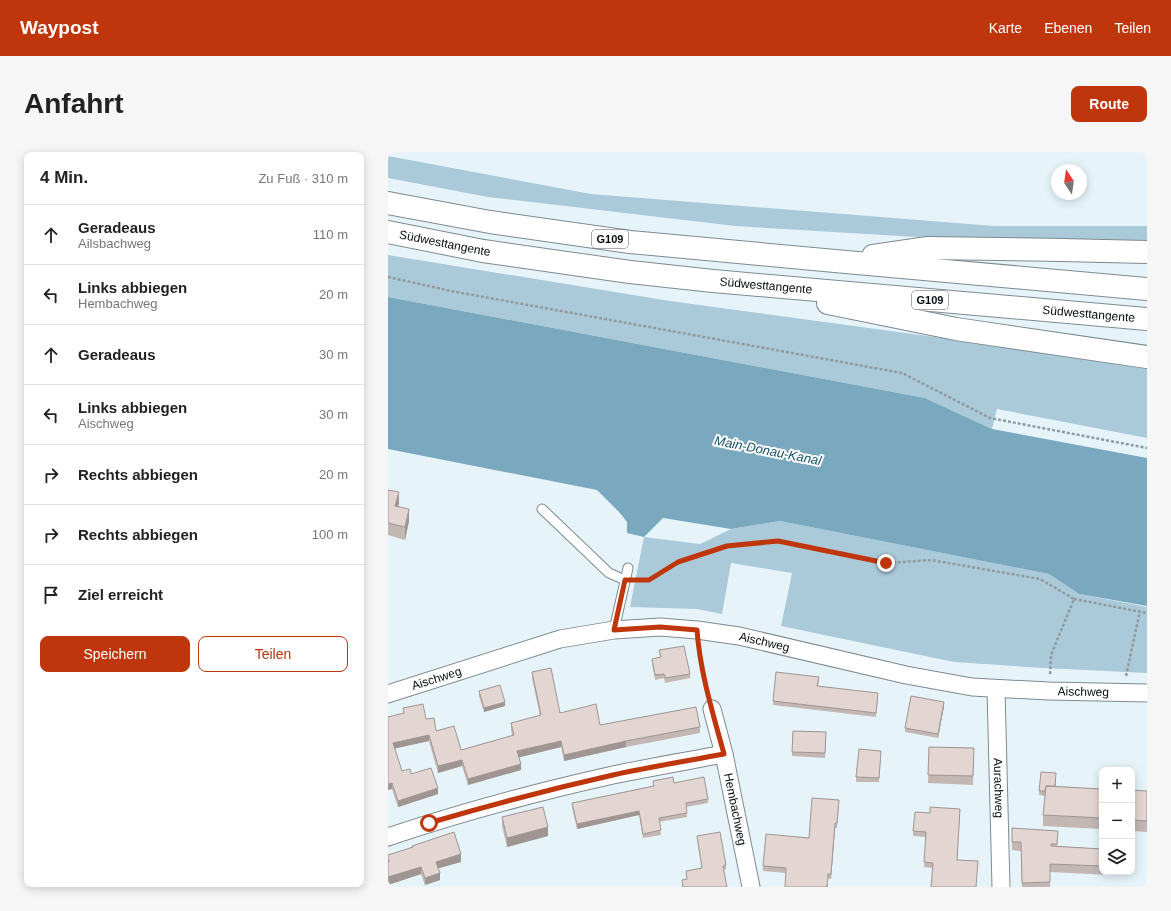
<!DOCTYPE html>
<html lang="de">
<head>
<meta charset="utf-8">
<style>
	body { margin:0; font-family:Arial,sans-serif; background:#f6f6f6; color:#222 }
	.controls { position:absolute; right:12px; bottom:12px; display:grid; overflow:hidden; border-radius:8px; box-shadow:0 2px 10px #0003 }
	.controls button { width:36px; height:36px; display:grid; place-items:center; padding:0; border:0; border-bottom:1px solid #e0e0e0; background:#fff; color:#222; font:20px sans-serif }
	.compass { position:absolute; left:663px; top:12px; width:36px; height:36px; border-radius:50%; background:#fff; box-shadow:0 2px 10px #0003; rotate:347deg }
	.stop { position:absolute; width:12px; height:12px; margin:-9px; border:3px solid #bf350c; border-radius:50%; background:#fff }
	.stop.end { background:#bf350c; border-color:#fff; box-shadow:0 1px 4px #0008 }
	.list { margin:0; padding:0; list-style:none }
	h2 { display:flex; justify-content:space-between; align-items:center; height:52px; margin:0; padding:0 16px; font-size:17px }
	h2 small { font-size:13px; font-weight:400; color:#767676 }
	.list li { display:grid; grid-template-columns:26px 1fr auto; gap:12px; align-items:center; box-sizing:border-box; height:60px; padding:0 16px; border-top:1px solid #e0e0e0 }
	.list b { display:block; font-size:15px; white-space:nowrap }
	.list p { margin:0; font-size:13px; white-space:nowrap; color:#767676 }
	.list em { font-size:13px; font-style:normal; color:#767676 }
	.actions { display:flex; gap:8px; padding:12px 16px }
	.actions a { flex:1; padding:9px 0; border:1px solid #bf350c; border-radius:8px; text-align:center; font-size:14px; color:#bf350c }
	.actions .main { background:#bf350c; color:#fff }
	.icon { flex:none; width:22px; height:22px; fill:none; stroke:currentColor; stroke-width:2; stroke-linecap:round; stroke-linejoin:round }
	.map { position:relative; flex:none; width:759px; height:735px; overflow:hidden; border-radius:8px }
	header { display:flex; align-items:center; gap:24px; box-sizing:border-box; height:56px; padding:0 20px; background:#bf350c; color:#fff }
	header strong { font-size:19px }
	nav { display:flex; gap:22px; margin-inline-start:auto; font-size:14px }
	.intro { display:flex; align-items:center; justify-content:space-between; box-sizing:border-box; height:96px; padding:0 24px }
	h1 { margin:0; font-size:28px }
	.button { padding:10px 18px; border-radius:8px; background:#bf350c; color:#fff; font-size:14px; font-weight:700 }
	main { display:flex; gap:24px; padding:0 24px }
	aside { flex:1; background:#fff; border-radius:8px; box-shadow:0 2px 10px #0003 }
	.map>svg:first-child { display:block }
	.green { fill:#abcad9 }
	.water { fill:#7aa9bf }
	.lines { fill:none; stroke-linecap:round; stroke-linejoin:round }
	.lane-casing { stroke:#7e8a90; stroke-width:11 }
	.street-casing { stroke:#7e8a90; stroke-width:19 }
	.highway-casing { stroke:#7e8a90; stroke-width:24 }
	.path { stroke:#919b9f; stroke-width:2.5; stroke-dasharray:3 2; stroke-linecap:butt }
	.lane { stroke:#fff; stroke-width:9 }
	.street { stroke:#fff; stroke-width:17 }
	.highway { stroke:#fff; stroke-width:22 }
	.wall { fill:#c3b7b4 }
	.shaded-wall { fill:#9f9592 }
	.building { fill:#e3d5d1; stroke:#9f9592 }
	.route { stroke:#bf350c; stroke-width:5 }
	.labels { text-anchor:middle; stroke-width:4; stroke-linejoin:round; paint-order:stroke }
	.shield { fill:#fefefe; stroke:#525556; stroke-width:1 }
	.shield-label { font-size:11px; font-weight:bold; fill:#080c0e }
	.street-label { font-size:12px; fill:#080c0e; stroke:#fefefe }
	.water-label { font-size:13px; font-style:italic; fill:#16536a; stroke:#fefefe }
</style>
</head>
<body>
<header>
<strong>Waypost</strong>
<nav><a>Karte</a><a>Ebenen</a><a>Teilen</a></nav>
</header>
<div class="intro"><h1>Anfahrt</h1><a class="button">Route</a></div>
<main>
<aside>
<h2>4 Min.<small>Zu Fuß · 310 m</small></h2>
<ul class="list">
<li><svg class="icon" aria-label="ahead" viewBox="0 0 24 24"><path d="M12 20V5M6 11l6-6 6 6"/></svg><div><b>Geradeaus</b><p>Ailsbachweg</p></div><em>110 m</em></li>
<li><svg class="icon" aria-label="left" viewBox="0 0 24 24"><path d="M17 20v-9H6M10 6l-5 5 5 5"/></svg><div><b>Links abbiegen</b><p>Hembachweg</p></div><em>20 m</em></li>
<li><svg class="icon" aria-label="ahead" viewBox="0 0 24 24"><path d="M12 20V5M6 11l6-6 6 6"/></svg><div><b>Geradeaus</b></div><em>30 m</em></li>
<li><svg class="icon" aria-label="left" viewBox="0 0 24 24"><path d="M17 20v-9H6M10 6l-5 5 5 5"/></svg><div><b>Links abbiegen</b><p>Aischweg</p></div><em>30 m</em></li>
<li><svg class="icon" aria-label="right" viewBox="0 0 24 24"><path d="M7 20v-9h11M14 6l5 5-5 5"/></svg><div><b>Rechts abbiegen</b></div><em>20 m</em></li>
<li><svg class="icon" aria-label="right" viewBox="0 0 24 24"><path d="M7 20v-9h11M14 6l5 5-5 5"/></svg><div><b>Rechts abbiegen</b></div><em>100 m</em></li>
<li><svg class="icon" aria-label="arrive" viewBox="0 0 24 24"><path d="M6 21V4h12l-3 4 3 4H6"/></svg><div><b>Ziel erreicht</b></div></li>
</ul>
<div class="actions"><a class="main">Speichern</a><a>Teilen</a></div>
</aside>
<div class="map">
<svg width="759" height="735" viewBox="0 0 759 735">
	<rect width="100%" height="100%" fill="#e6f4fa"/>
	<path class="green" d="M0 4 203 42 606 74H759V95L579 88 347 74 100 45 0 26Z
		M0 103 282 149 651 199 759 217V286L609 257 604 277 537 246 0 145Z
		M392 369 661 422 691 442 759 455V521L655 516 566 510 393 474 404 421 343 411 334 462 309 457 242 455 256 385 312 392 343 377Z"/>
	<path class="water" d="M0 145 537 246 604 277 759 306V454L691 442 661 422 392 369 343 377 275 366 256 385 239 381V370L232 361 209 338 0 297Z"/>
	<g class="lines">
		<g class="lane-casing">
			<path id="lane" d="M154 357 221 421 237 428
				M226 478 240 416"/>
		</g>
		<g class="street-casing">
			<g id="street">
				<path id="s1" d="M608 537 613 735"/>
				<path id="s2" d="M0 542 172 487 226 478 272 475 309 478 351 484 518 523 584 535 661 539 759 541"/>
				<path id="s3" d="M324 557 336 602 363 735"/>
				<path d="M0 685C74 660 149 640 225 623 262 615 299 609 336 602"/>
			</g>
		</g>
		<g class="highway-casing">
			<g id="highway">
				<path d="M0 51 102 70 242 90 447 109 759 137"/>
				<path id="s4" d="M0 80 95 99 242 120 325 129 759 167"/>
				<path d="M485 104 540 96 673 98 759 100"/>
				<path d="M440 151 568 177 759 205"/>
			</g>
		</g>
		<path class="path" d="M0 125 63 139 514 221 602 266 759 296
			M250 428H261L290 410 339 394 390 389 499 411 543 408 652 427 686 447 663 503 662 523
			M686 447 759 461
			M311 495 320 541
			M738 524 752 459"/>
		<use href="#lane" class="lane"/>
		<use href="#street" class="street"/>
		<use href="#highway" class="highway"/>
	</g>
	<path class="wall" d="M0 338 11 352 10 354 21 369 17 388 0 383Z
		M271 498 302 522V526L277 531 276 526 267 528 264 511V507L272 506Z
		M144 520 172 561 212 573 312 575V581L238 595 176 609 173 595 131 605 133 618 80 633 74 614 50 621 41 589 7 596 14 619 23 622 50 642 10 655 4 637 0 565 15 562V556L38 567 48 579 73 598 124 584 123 577V571L152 564 144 526Z
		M431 529 430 534 490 545 488 565 385 553V549Z
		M91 539 117 554 96 560 91 544Z
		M556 554 550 586 517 580V576Z
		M405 579 438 580 437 606 404 604Z
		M541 595 586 596 585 633 540 631Z
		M493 603 491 630H468V625Z
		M668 626V634L714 637V677L655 674V663L657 644 651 643V639Z
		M265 629 286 631 320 647V651L298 655 299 665 271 670 273 683 255 686 251 663 189 677 184 655V651L265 634Z
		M744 638 759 639V680L744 679Z
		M451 653 449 676H447L443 727H440V735H397L398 721 375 719V714L421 686Z
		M542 661 572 662 569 708 590 713 545 716 536 715 538 685 525 684V679Z
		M114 665 160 684 119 695 114 674Z
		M624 676 670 687 669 694 714 697V720H722V723L662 720V735H634L633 699 624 698Z
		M309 684 338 713V717L336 718 339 735H294V728L299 727 298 719 314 716 309 688Z
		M24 694 73 710 50 716 52 728 37 733 33 722 0 733V703L24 696Z"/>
	<path class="shaded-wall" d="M11 340V352L7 366V354Z
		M21 357V369L17 388V375Z
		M117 550V554L96 560V556Z
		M556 550V554L550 586V582Z
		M41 583V589L5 597V591Z
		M173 589V595L129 606V599Z
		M238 589V595L176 609V603Z
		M74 608V614L50 621V614Z
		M133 612V618L80 633V627Z
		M4 631V637L0 638V632Z
		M50 636V642L10 655V649Z
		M251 659V663L189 677V672Z
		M447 671V676L443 727V722Z
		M160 675V684L119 695V686Z
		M73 702V710L48 717V710Z
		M33 715V722L0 733V725Z
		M52 721V728L37 733V726Z"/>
	<path class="building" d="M0 338 11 340 7 354 21 357 17 375 0 371Z
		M296 494 302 522 277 526 276 522 267 523 264 507 273 505 271 498Z
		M163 516 172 561 208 552 212 573 308 555 312 575 238 589 176 603 173 589 129 599 133 612 80 627 74 608 50 614 41 583 5 591 14 619 22 617 23 622 43 616 50 636 10 649 4 631 0 632V565L16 561 15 556 35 552 38 567 46 566 48 579 66 574 73 598 126 583 123 571 153 563 144 520Z
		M388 520 431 525 429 534 490 541 488 561 385 549Z
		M112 533 117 550 96 556 91 539Z
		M523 544 556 550 550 582 517 576Z
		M405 579 438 580 437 601 404 600Z
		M541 595 586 596 585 624 540 623Z
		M471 597 493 599 491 626 468 625Z
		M653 620 668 621 667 634H658L657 639H651Z
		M285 625 286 631 316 625 320 647 298 651 299 661 271 666 273 678 255 682 251 659 189 672 184 651 266 634 265 629Z
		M658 634 714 637V666L655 663Z
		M744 638 759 639V669L744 668Z
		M424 646 451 648 449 671H447L443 722H440L439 735H397L398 716 375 714 378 682 421 686Z
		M155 655 160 675 119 686 114 665Z
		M542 655 572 657 569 708 590 709 588 735H543L545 711 536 710 538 680 525 679 527 660 542 661Z
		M624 676 670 679 669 692H663V694L714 697V714L662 712V730L634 731 633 690H624Z
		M66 680 73 702 48 710 52 721 37 726 33 715 0 725V710H1L0 706V703L25 695 24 694Z
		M332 680 338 713 335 714 339 735H295L294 728 299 727 298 719 314 716 309 684Z"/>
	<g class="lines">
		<path class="route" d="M41 671C102 653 163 637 225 623 261 615 299 609 336 602 325 562 312 520 309 478L272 475 226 478 237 428H261L290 410 339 394 390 389 498 411"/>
	</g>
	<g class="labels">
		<g class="shield">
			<rect x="204" y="78" width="36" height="18" rx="3"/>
			<rect x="524" y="139" width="36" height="18" rx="3"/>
		</g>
		<g class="shield-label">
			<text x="222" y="91">G109</text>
			<text x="542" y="152">G109</text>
		</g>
		<g class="street-label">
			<text dy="4" stroke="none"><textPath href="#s4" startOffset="58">Südwesttangente</textPath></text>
			<text dy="4" stroke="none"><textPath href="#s4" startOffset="382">Südwesttangente</textPath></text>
			<text dy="4" stroke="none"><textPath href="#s4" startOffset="706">Südwesttangente</textPath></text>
			<text dy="4" stroke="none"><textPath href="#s2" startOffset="387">Aischweg</textPath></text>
			<text dy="4" stroke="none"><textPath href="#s2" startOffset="51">Aischweg</textPath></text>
			<text dy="4" stroke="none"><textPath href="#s2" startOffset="711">Aischweg</textPath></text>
			<text dy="4" stroke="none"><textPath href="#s1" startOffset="99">Aurachweg</textPath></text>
			<text dy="4" stroke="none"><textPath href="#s3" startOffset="103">Hembachweg</textPath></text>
		</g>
		<g class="water-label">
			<text transform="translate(380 298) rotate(11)" y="5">Main-Donau-Kanal</text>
		</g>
	</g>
</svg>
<div class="controls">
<button>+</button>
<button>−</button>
<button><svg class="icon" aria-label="layers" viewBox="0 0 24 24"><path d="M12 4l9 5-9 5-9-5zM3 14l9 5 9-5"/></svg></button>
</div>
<svg class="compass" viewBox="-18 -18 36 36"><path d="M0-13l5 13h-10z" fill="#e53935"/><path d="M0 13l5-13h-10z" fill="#767676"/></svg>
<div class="stop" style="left:41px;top:671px"></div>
<div class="stop end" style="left:498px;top:411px"></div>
</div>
</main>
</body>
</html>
